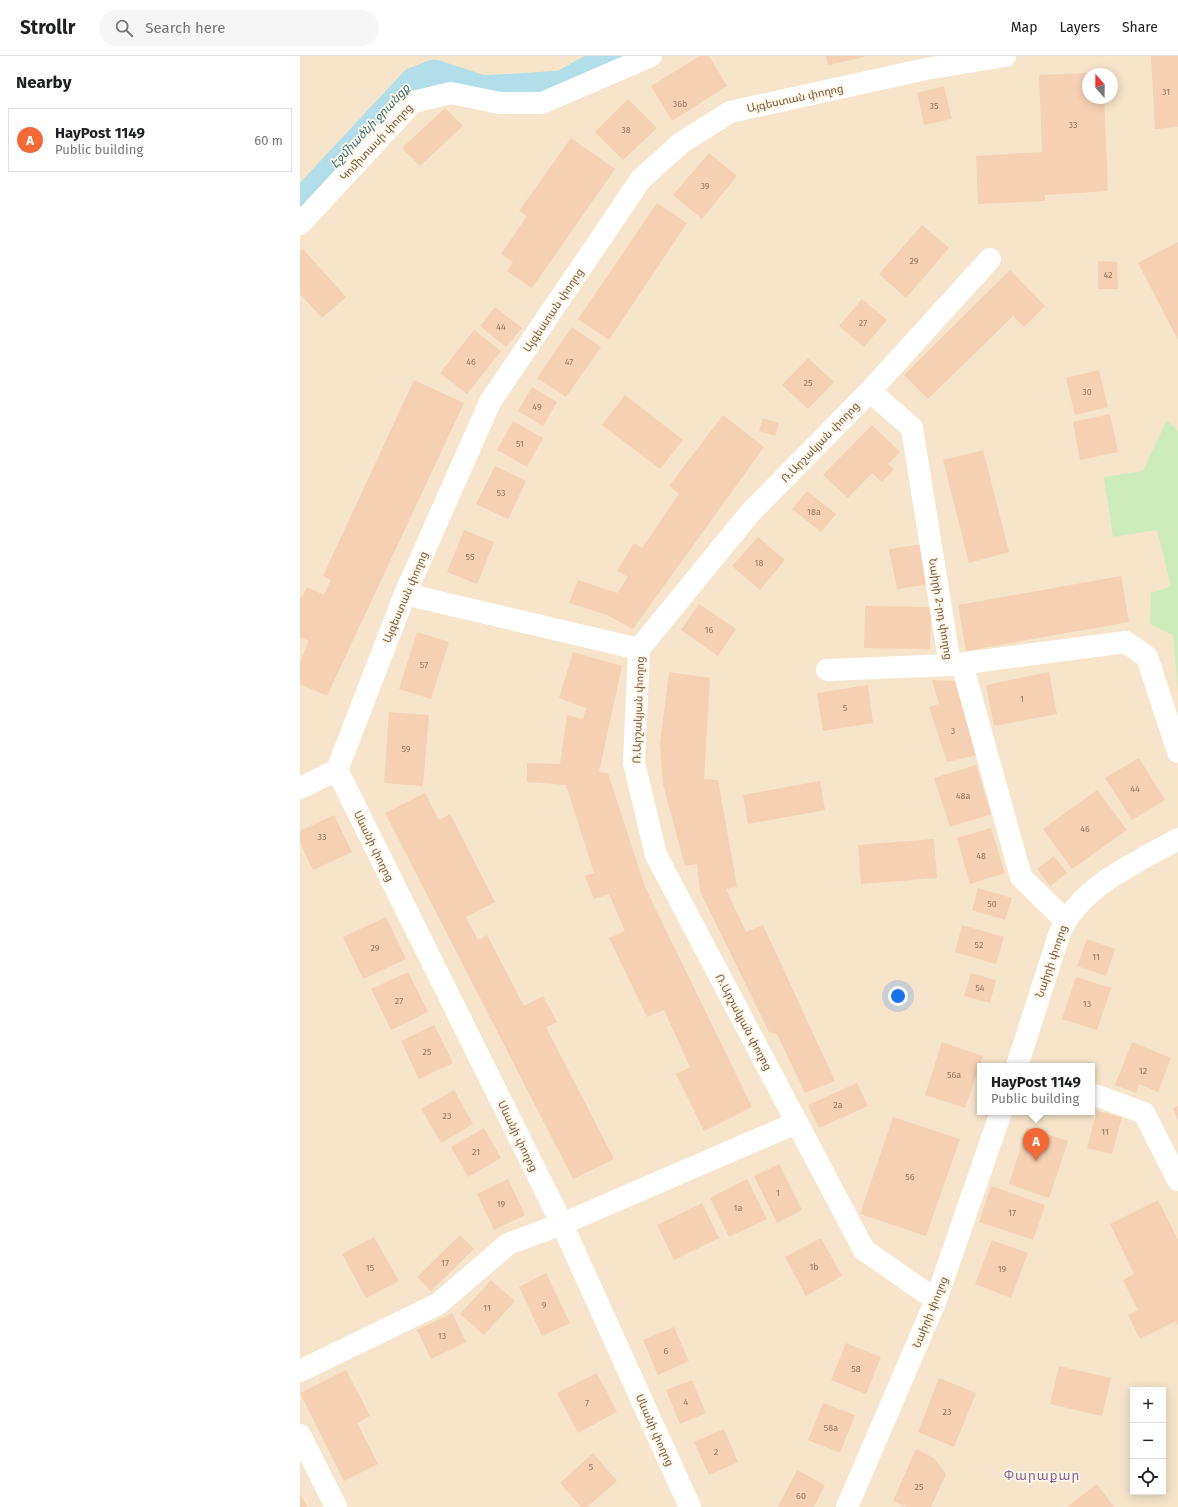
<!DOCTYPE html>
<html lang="en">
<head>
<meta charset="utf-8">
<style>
	body { margin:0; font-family:"Fira Sans","Noto Sans Armenian",sans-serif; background:#f6f6f6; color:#202124 }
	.controls { position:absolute; right:12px; bottom:12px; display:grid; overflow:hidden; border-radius:0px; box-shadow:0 2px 10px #0003 }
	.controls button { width:36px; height:36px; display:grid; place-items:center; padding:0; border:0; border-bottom:1px solid #e0e0e0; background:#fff; color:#202124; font:20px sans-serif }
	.compass { position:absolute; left:782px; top:12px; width:36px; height:36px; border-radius:50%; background:#fff; box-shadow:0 2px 10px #0003; rotate:339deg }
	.you { position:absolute; left:598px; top:940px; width:14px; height:14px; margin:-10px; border:3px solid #fff; border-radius:50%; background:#1a73e8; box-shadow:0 0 0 6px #1a73e833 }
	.badge { display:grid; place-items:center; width:26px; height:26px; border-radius:50%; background:#f36a38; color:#fff; font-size:13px; font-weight:700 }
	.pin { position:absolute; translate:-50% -33px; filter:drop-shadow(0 1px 2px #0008) }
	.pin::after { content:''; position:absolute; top:21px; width:14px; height:12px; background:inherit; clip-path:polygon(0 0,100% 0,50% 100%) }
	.popup { position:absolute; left:677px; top:1007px; width:118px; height:52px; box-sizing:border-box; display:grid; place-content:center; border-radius:0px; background:#fff; filter:drop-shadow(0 1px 3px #0005); font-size:13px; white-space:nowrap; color:#757577 }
	.popup b { font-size:15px; color:#202124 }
	.popup::after { content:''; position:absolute; left:50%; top:100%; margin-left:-8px; border:8px solid transparent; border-top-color:#fff }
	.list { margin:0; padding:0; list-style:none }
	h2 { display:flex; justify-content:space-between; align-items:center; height:52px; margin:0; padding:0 16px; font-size:17px }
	h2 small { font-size:13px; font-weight:400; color:#757577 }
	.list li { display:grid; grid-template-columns:26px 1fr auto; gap:12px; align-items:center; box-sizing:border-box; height:64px; margin:0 8px 8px; padding:0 8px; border:1px solid #e0e0e0; border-radius:0px }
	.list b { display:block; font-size:15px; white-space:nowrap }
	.list p { margin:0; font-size:13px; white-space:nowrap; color:#757577 }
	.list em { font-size:13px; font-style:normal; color:#757577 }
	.icon { flex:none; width:22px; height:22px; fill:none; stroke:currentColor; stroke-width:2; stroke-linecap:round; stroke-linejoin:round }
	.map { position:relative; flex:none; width:878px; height:1451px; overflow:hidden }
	header { display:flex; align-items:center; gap:24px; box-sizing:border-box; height:56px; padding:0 20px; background:#fff; border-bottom:1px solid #e0e0e0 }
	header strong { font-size:19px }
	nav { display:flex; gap:22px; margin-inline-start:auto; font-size:14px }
	.search { width:280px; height:36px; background:#f6f6f6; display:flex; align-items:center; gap:10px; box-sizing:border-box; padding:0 14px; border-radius:22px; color:#757577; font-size:15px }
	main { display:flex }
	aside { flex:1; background:#fff }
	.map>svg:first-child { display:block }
	.residential { fill:#f6e5cb; fill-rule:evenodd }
	.green { fill:#cdecbb }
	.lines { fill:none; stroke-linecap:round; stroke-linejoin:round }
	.canal { stroke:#b1dee8; stroke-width:25 }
	.building { fill:#f5d0b3 }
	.minor { stroke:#fff; stroke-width:22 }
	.labels { text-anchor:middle; stroke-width:3.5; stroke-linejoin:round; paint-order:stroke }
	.number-label { font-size:9px; fill:#957660 }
	.street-label { font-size:11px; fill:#755844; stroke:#fff6e5 }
	.water-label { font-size:12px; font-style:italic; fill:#3a7483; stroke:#fff6e5 }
	.quarter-label { font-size:13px; letter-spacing:1px; fill:#885f99; stroke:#fff6e5 }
</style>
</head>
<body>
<header>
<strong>Strollr</strong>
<div class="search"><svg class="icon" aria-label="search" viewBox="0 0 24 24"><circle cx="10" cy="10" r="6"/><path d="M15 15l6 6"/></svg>Search here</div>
<nav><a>Map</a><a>Layers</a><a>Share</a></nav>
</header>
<main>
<aside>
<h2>Nearby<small></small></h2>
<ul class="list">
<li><span class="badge">A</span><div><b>HayPost 1149</b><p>Public building</p></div><em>60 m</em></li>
</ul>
</aside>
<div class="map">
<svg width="878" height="1451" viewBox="0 0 878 1451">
	<rect width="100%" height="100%" fill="#fef3dd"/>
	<path class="residential" d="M0 0H878V1451H0ZM788 18H812V42H788ZM680 1010H792V1056H680ZM833 1334H863V1436H833Z"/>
	<path class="green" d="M867 364 878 375V635L873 579 850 568 851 537 871 530 857 474 813 481 804 421 843 415Z"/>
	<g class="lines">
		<path class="canal" d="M0 145 113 24 134 16 183 32 262 27 310 0"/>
	</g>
	<path class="building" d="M400 0H409L427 30 372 65 351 30Z
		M526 0H563L564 1 528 9Z
		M851 0H878V71L855 73Z
		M788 17V42H804L808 135 745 139V145L678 148 676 100 742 96 739 19Z
		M644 30 652 63 624 69 617 37Z
		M328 43 357 72 323 104 295 76Z
		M145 52 163 70 120 110 102 92Z
		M271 82 315 113 232 232 207 215 213 206 201 198 227 160 219 155Z
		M409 97 437 120 402 163 373 139Z
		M357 147 387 167 309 284 278 263Z
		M622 169 649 192 606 242 579 218Z
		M878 186V284L838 207Z
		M3 193 46 241 22 262 0 238V195Z
		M798 205 817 206 818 233H798Z
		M710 214 745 250 724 271 713 260 628 343 604 319Z
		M562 243 587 264 564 291 539 270Z
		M195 251 222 272 206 291 180 270Z
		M272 271 301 291 266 341 237 322Z
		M174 274 201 295 167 338 140 317Z
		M508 302 534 326 508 353 482 329Z
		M799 314 808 351 775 359 766 322Z
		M114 324 164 347 27 640 0 628V605L9 585 0 581V540L2 541 7 531 24 539 31 524 23 520Z
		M232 331 257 346 243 370 218 355Z
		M325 339 383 384 360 413 302 369Z
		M810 358 818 396 780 404 773 366Z
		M423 359 464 391 333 573 307 559 269 547 278 524 317 537 328 521 317 515 334 487 342 492 379 438 369 430Z
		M463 362 479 367 475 380 459 375Z
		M213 365 243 382 227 411 197 394Z
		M572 369 600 396 588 408 594 413 582 426 572 417 548 442 523 419Z
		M683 394 709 496 669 507 643 404Z
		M195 410 226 425 208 463 176 448Z
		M507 435 536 458 521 476 492 453Z
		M164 474 194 486 177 528 147 516Z
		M458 481 485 504 460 534 432 510Z
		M623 488 630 528 597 533 589 493Z
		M821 520 829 566 666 595 658 549Z
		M399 548 436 573 418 600 381 574Z
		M565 550 631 551 630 593 564 592Z
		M117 576 149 586 131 643 99 633Z
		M273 596 322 610 299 716 308 717 345 831 452 1051 404 1075 376 1018 390 1011 364 954 347 961 309 882 325 875 309 838 294 843 285 820 294 817 266 729 227 726V707L260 708 267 659 283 663 286 652 259 642Z
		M369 616 410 622 404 723 418 724 437 831 426 833 446 876 463 869 535 1025 505 1037 477 978 469 976 400 835 397 808 385 810 363 728 360 688Z
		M749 616 757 658 694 670 686 629Z
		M632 624 655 625 677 699 647 706 629 651 639 648Z
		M568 629 573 667 523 675 517 637Z
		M89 656 129 659 123 730 84 727Z
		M839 702 865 744 832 764 805 722Z
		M676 709 691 758 650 771 634 722Z
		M520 725 525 754 448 768 443 739Z
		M797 734 827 774 772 813 743 773Z
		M125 737 139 764 150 758 195 846 166 861 178 884 187 879 224 950 243 940 257 966 246 971 314 1103 273 1123 85 757Z
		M34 759 52 796 13 814 0 787V775Z
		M691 772 705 817 670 828 657 782Z
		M634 783 637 822 561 828 558 789Z
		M754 800 767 817 750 830 737 813Z
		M678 832 712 842 705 864 672 854Z
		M86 861 106 903 63 923 43 881Z
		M662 869 704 881 696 908 655 896Z
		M787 883 815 893 806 920 777 910Z
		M108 916 128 956 91 974 71 933Z
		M671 917 696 924 690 947 664 940Z
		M776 921 811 932 797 974 762 963Z
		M134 969 153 1007 119 1023 101 985Z
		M642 986 683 1000 665 1052 625 1039Z
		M832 986 871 1002 858 1036 839 1028 836 1037 815 1029Z
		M557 1027 568 1050 519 1072 508 1049Z
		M154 1034 173 1068 141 1087 121 1053Z
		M878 1050V1064L873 1052Z
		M797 1055 822 1061 812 1098 787 1092Z
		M593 1061 660 1083 626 1180 560 1158Z
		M184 1072 201 1102 168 1121 151 1091Z
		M727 1072 768 1085 749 1142 709 1128Z
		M479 1108 502 1154 477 1167 454 1120Z
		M208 1123 225 1159 194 1174 177 1138Z
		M447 1123 467 1163 429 1181 410 1142Z
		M691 1130 745 1149 733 1184 679 1166Z
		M858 1144 878 1184V1270L876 1265 840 1283 828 1259 838 1254 823 1224 834 1218 810 1168Z
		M402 1147 419 1182 374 1204 357 1169Z
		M160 1179 174 1193 131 1235 117 1221Z
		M74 1181 99 1225 66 1242 42 1198Z
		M521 1182 542 1220 506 1240 485 1201Z
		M692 1184 728 1197 711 1242 675 1228Z
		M246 1217 270 1267 242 1280 219 1231Z
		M191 1224 215 1245 184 1279 160 1258Z
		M152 1257 166 1286 131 1303 117 1274Z
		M374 1271 389 1305 358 1319 343 1284Z
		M546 1287 581 1301 566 1338 531 1324Z
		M759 1310 811 1322 802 1360 750 1348Z
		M46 1314 70 1360 57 1367 78 1408 44 1425 0 1337Z
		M297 1317 317 1356 278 1377 257 1337Z
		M639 1322 676 1337 654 1391 618 1376Z
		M392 1324 406 1357 380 1368 366 1334Z
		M523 1347 555 1359 540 1397 508 1384Z
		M424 1373 438 1406 409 1419 394 1386Z
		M616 1393 634 1402 646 1418 631 1451H607L593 1445Z
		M293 1397 317 1425 287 1451H281L260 1427Z
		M497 1414 525 1429 514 1451H478Z
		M797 1428 814 1451H767Z
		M0 1437 7 1451H0Z"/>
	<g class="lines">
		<path class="minor" d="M0 168 113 46 151 37 200 47H242L351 0
			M570 335 612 372 650 609 826 586 847 601 878 696
			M105 538 339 593
			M662 608 721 821 765 864
			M527 614 650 609
			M37 714 262 1168 390 1451
			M0 732 37 714 105 538 190 346 341 123 381 87 430 56 626 13 705 0
			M717 1010 759 879C779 830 835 808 878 783
			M792 1038 844 1057 878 1124
			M636 1244 564 1194 356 799 334 707 339 593 450 457 570 335 690 203
			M0 1315 138 1248 208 1188 262 1168 496 1067
			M0 1379 36 1451
			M547 1451 636 1244 701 1056"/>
	</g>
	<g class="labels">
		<g class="number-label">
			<text x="866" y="39">31</text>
			<text x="380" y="51">36b</text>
			<text x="634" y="53">35</text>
			<text x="773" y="72">33</text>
			<text x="326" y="77">38</text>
			<text x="405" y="133">39</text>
			<text x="614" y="208">29</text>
			<text x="808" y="222">42</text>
			<text x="563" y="270">27</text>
			<text x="201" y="274">44</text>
			<text x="171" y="309">46</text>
			<text x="269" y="309">47</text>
			<text x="508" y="330">25</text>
			<text x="787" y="339">30</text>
			<text x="237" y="354">49</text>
			<text x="220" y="391">51</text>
			<text x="201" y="440">53</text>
			<text x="514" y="459">18a</text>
			<text x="170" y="504">55</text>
			<text x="459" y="510">18</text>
			<text x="409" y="577">16</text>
			<text x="124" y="612">57</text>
			<text x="722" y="646">1</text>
			<text x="545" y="655">5</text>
			<text x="653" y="678">3</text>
			<text x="106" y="696">59</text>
			<text x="835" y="736">44</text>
			<text x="663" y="743">48a</text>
			<text x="785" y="776">46</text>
			<text x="22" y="784">33</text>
			<text x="681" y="803">48</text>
			<text x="692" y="851">50</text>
			<text x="679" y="892">52</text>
			<text x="75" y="895">29</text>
			<text x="796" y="904">11</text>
			<text x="680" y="935">54</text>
			<text x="99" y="948">27</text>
			<text x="787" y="951">13</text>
			<text x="127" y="999">25</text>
			<text x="843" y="1018">12</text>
			<text x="654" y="1022">56a</text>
			<text x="538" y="1052">2a</text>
			<text x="147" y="1063">23</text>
			<text x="805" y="1079">11</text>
			<text x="176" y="1099">21</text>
			<text x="610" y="1124">56</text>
			<text x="478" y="1140">1</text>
			<text x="201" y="1151">19</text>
			<text x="438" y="1155">1a</text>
			<text x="712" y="1160">17</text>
			<text x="145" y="1210">17</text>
			<text x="514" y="1214">1b</text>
			<text x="70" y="1215">15</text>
			<text x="702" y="1216">19</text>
			<text x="244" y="1252">9</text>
			<text x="187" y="1255">11</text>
			<text x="142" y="1283">13</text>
			<text x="366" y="1298">6</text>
			<text x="556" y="1316">58</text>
			<text x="386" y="1349">4</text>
			<text x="287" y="1350">7</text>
			<text x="647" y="1359">23</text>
			<text x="531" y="1375">58a</text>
			<text x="416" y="1399">2</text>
			<text x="291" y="1414">5</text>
			<text x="619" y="1434">25</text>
			<text x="501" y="1443">60</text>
		</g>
		<g class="street-label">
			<text transform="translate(495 42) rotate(-12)" y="4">Այգեստան փողոց</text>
			<text transform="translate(76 86) rotate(-47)" y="4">Կոմիտասի փողոց</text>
			<text transform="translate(253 254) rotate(-56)" y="4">Այգեստան փողոց</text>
			<text transform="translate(520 386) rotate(-46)" y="4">Ռ.Արշակյան փողոց</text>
			<text transform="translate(105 541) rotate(-67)" y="4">Այգեստան փողոց</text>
			<text transform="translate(641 553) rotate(81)" y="4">Նաիրի 2-րդ փողոց</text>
			<text transform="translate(338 654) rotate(-88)" y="4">Ռ.Արշակյան փողոց</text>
			<text transform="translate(74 790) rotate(64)" y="4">Սևանի փողոց</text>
			<text transform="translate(751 905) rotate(-71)" y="4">Նաիրի փողոց</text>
			<text transform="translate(444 966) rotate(62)" y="4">Ռ.Արշակյան փողոց</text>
			<text transform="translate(218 1080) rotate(64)" y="4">Սևանի փողոց</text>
			<text transform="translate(630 1256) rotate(-68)" y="4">Նաիրի փողոց</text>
			<text transform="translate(355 1374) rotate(66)" y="4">Սևանի փողոց</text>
		</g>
		<g class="water-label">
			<text transform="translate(70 70) rotate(-47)" y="4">Էջմիածնի ջրանցք</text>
		</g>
		<g class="quarter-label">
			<text x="742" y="1424">Փարաքար</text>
		</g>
	</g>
</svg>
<div class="controls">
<button>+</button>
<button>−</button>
<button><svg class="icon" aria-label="locate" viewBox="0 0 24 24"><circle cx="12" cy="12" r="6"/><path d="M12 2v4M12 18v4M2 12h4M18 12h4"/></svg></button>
</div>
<svg class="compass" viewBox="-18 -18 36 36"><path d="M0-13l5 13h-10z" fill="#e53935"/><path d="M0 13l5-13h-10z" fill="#757577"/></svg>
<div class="you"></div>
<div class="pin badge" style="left:736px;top:1105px">A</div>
<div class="popup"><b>HayPost 1149</b>Public building</div>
</div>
</main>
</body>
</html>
